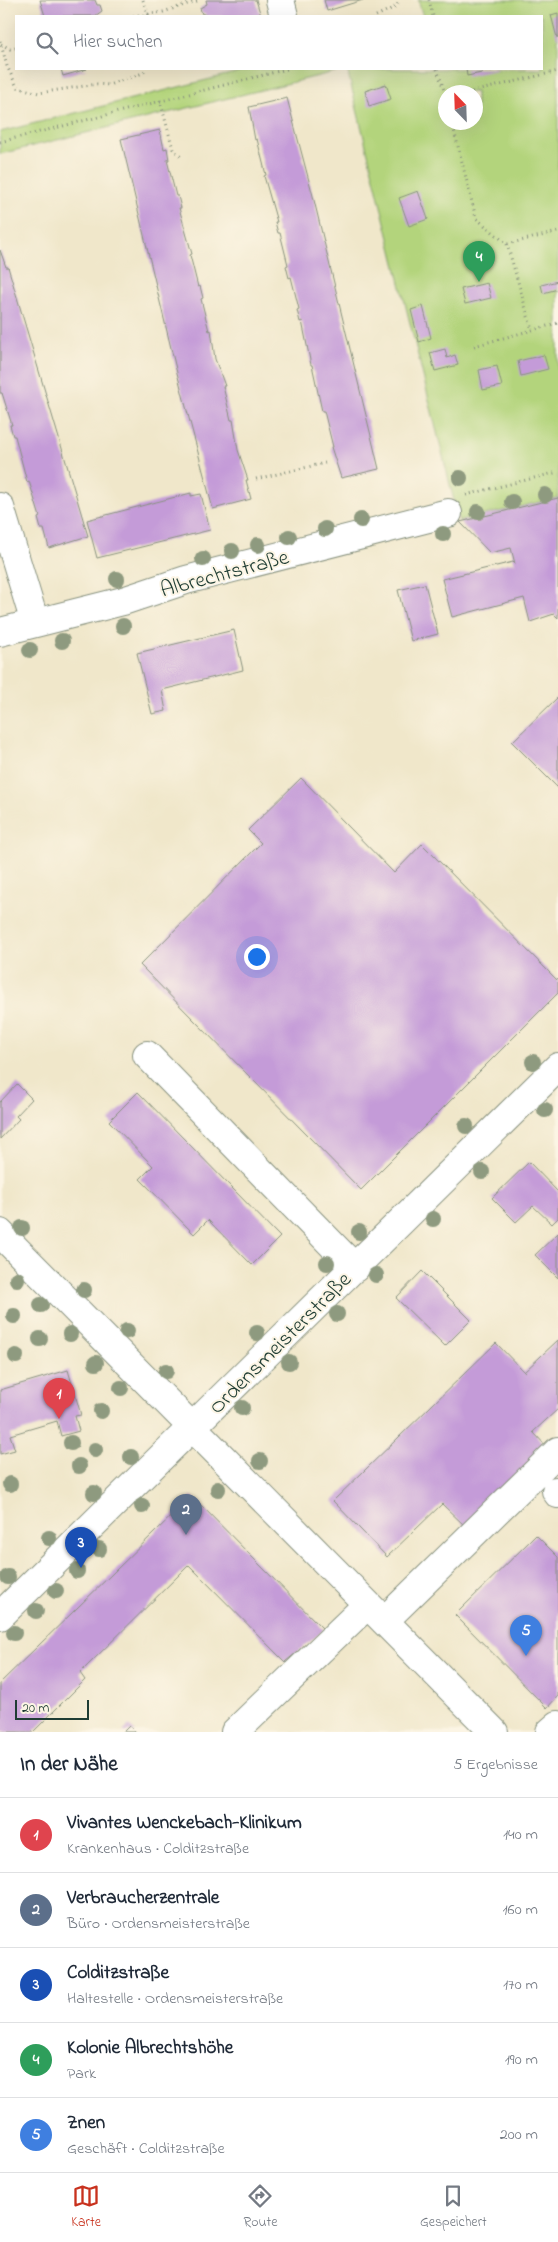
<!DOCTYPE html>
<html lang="de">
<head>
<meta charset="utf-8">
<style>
	body { margin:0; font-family:"Indie Flower",sans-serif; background:#f6f6f7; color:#1f2937 }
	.compass { position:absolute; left:438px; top:85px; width:45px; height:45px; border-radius:50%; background:#fff; box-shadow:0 5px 20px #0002; rotate:337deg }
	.scale { position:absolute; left:15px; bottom:12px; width:74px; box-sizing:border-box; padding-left:5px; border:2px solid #1f3d34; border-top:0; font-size:14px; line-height:18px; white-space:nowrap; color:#1f3d34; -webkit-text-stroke:4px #fcf5e5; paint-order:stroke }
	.you { position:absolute; left:256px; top:956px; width:18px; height:18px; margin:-12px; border:4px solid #fff; border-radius:50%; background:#1a73e8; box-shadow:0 0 0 8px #1a73e833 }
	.badge { display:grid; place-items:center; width:32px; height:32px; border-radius:50%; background:#c8321e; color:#fff; font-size:16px; font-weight:700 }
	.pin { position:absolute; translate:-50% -41px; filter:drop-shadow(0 1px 2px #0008) }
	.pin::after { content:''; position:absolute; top:26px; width:18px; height:15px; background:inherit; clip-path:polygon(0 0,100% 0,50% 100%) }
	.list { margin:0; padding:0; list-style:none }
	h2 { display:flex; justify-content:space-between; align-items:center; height:65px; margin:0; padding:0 20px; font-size:21px }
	h2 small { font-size:16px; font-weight:400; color:#747a83 }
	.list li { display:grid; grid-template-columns:32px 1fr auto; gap:15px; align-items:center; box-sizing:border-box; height:75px; padding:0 20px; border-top:1px solid #e0e1e3 }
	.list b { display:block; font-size:19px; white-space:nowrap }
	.list p { margin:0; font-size:16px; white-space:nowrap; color:#747a83 }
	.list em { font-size:16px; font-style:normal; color:#747a83 }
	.icon { flex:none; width:28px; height:28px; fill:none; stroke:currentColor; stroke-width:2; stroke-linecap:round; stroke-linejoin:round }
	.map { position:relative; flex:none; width:558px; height:1732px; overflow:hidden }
	.search { position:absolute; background:#fff; box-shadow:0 5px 20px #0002; left:15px; right:15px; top:15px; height:55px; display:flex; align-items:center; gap:12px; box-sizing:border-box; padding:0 18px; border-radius:0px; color:#747a83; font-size:19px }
	.sheet { height:440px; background:#fff }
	nav { display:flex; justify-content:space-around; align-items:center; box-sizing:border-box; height:70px; border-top:1px solid #e0e1e3; background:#fff; font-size:14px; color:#747a83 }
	nav a { display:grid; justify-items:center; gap:2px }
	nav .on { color:#c8321e }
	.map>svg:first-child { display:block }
	.green { fill:#b3d47c; stroke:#698858; fill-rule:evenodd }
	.building { fill:#c49bd8 }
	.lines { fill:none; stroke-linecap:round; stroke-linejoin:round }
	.minor-casing { stroke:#88927f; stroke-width:30 }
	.path { stroke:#88927f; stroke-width:3; stroke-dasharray:1 4; stroke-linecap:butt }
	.minor { stroke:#fff; stroke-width:28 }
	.tree { fill:#8e9a7f }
	.labels { text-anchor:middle; stroke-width:4; stroke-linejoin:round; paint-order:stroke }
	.street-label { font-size:22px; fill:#1f3d34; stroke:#fcf5e5 }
</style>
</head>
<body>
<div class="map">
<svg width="558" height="1732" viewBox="0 0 558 1732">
	<rect width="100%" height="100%" fill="#fcf5e5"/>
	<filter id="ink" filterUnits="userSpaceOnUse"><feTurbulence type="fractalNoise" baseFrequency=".02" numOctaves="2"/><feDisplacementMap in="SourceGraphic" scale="10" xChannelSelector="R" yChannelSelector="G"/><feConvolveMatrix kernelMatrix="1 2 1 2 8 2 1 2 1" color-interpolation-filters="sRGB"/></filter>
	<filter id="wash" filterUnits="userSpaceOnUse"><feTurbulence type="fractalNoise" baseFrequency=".0096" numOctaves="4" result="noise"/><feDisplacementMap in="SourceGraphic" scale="20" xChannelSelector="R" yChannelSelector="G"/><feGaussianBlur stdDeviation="1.12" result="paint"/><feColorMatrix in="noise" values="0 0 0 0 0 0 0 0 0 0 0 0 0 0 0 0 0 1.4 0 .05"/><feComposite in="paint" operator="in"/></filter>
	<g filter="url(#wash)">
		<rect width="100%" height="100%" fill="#f0e7ca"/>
		<path class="green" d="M418 0H558V498L459 521 347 69 0 154V132L250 69H542V16H423ZM446 92H476V122H446Z"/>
		<g id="blocks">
			<path class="building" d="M40 0H95L97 5H100L102 11 95 16H45Z
				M206 0H256L261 16H205V14H202L200 8 207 4Z
				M324 0H363L327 11Z
				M558 13V38H557L551 15Z
				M61 69H87L63 76Z
				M466 69H496V70L467 76Z
				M386 84 391 99 369 106 365 91Z
				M287 98 313 196 379 469 341 478 331 447H333L324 411H322L312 365H311L302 321 300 322 297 310 299 309 291 277 289 278 286 266 288 265 280 233H278L275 222H277L264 176 266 175 257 139 255 140 249 107Z
				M160 130 164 149 167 148 169 160H167L176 196H178L181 208H179L192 254 190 255 198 287 200 286 203 298 201 299 209 331 211 330 215 359 225 386H223L231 420H233L238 450 248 480H246L251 499 213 509 176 369 121 139Z
				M418 191 428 219 409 226 399 198Z
				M0 250 6 267H8L88 536 49 548 44 529H41L38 518 40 517 29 481 27 482 15 436H13L10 425H12L2 393H0Z
				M558 281V289L543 293 541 285Z
				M487 283 491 298 465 304 461 289Z
				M423 306 431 338 419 342 411 310Z
				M445 349 447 358 455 355 458 365 435 371 430 353Z
				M544 355 548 369 521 376 518 361Z
				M497 366 502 386 483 390 479 370Z
				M191 493V496L201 494 210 530 97 558 87 520Z
				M558 498V618L554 614 530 622 524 598 452 617 442 579 513 562 515 564 511 548 490 553 460 522Z
				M425 584 438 634 411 641 398 590Z
				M234 630 243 670 162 690 166 711 152 714 137 653Z
				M558 697V788L512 742Z
				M301 778 394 873 422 844 558 981V993L361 1190 140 965 261 843 248 830Z
				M17 1084 32 1099 16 1116 19 1119 0 1139V1102Z
				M138 1092 280 1237 252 1265 208 1220 194 1234 140 1179 153 1166 109 1121Z
				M529 1162 558 1192V1218L552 1224 533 1206 516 1222 492 1198Z
				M558 1233V1278L535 1255Z
				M422 1271 471 1320 445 1346 396 1298Z
				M558 1340V1409L533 1432 548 1448 466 1527 442 1504 387 1557 333 1501 496 1343 524 1372Z
				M68 1370 81 1415 75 1416 79 1431 61 1436 57 1421 10 1435 15 1450 0 1454V1390Z
				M192 1496 324 1630 285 1662 189 1565 80 1673 85 1680 33 1732H0V1683Z
				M536 1535 558 1557V1696L547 1708 455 1615Z
				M129 1726 136 1732H123Z"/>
		</g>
	</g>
	<g filter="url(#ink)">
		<use href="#blocks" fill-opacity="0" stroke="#88927f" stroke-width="1"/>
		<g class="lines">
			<g class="minor-casing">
				<path id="minor" d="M280 0 284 16
					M0 507 35 623
					M0 632 123 601 186 580 448 513
					M147 1055 355 1268
					M0 1233 494 1732
					M556 1491 558 1494
					M0 1616 558 1067
					M384 1621 558 1451
					M235 1732 367 1605
					M550 1732 558 1725"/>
			</g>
			<path class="path" d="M143 0 149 16
				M429 0 433 16
				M133 16 163 12 197 1
				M376 16 397 6 399 0
				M0 41 7 66 17 87 39 93 97 84 109 85 143 73 147 69
				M1 44 10 49 16 48
				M437 69 446 96
				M472 92 558 71
				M160 100 173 149 182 158
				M452 122 476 218 507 244 558 232
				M0 142 287 69
				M507 244 532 330
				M474 346 558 323
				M256 479 325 463
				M466 495 558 472"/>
			<use href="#minor" class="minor"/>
		</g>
		<g class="tree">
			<circle cx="460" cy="478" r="8"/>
			<circle cx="545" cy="495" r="8"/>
			<circle cx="512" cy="502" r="8"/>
			<circle cx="478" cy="512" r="8"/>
			<circle cx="361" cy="520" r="8"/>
			<circle cx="325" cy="529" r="8"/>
			<circle cx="443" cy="534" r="8"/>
			<circle cx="289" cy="537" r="8"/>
			<circle cx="258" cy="545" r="8"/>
			<circle cx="232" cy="551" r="8"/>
			<circle cx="203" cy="559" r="8"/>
			<circle cx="117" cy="579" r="8"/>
			<circle cx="123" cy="626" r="8"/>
			<circle cx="62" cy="641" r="8"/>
			<circle cx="30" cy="650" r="8"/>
			<circle cx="533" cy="1062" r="8"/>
			<circle cx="545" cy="1110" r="8"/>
			<circle cx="466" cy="1126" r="8"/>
			<circle cx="482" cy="1172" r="8"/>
			<circle cx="433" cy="1219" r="8"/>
			<circle cx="22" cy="1228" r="8"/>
			<circle cx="359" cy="1232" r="8"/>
			<circle cx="327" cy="1263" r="8"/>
			<circle cx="376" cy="1275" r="8"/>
			<circle cx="17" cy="1279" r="8"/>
			<circle cx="84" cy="1290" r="8"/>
			<circle cx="41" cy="1305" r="8"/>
			<circle cx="337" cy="1314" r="8"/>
			<circle cx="14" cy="1316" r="8"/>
			<circle cx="127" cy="1331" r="8"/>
			<circle cx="257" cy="1333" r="8"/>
			<circle cx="70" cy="1334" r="8"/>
			<circle cx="40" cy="1339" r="8"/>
			<circle cx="16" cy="1356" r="8"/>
			<circle cx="289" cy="1362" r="8"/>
			<circle cx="96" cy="1363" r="8"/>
			<circle cx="166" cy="1371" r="8"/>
			<circle cx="121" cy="1388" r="8"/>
			<circle cx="242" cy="1408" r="8"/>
			<circle cx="101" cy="1411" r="8"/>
			<circle cx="71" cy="1443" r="8"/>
			<circle cx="95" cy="1450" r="8"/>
			<circle cx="131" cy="1457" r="8"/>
			<circle cx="260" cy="1461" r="8"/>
			<circle cx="79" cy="1466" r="8"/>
			<circle cx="10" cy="1484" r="8"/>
			<circle cx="218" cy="1489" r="8"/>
			<circle cx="94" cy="1493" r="8"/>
			<circle cx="142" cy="1506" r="8"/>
			<circle cx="49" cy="1538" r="8"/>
			<circle cx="99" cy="1549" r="8"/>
			<circle cx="77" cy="1571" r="8"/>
			<circle cx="8" cy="1577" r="8"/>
			<circle cx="56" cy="1591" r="8"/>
			<circle cx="36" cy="1611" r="8"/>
			<circle cx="14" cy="1633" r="8"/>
		</g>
	</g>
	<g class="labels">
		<g class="street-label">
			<text transform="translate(224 572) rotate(-15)" y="8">Albrechtstraße</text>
			<text transform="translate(279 1342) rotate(-45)" y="8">Ordensmeisterstraße</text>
		</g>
	</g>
</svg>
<svg class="compass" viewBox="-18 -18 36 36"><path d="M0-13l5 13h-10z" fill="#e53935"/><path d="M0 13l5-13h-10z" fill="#747a83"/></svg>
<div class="scale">20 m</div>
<div class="you"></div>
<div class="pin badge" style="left:59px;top:1419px;background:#e0444e">1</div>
<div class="pin badge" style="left:186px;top:1535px;background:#5c6f8a">2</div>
<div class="pin badge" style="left:81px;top:1568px;background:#1a4fb4">3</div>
<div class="pin badge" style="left:479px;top:282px;background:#2e9e5b">4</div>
<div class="pin badge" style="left:526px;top:1656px;background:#3f7fe0">5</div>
<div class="search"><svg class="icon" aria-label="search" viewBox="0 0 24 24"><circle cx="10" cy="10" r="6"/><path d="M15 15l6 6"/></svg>Hier suchen</div>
</div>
<section class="sheet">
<h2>In der Nähe<small>5 Ergebnisse</small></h2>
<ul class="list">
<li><span class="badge" style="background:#e0444e">1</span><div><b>Vivantes Wenckebach-Klinikum</b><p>Krankenhaus · Colditzstraße</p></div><em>140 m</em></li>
<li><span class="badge" style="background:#5c6f8a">2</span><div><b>Verbraucherzentrale</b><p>Büro · Ordensmeisterstraße</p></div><em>160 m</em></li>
<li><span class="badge" style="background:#1a4fb4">3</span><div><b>Colditzstraße</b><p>Haltestelle · Ordensmeisterstraße</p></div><em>170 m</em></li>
<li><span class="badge" style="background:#2e9e5b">4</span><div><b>Kolonie Albrechtshöhe</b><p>Park</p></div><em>190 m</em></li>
<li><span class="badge" style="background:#3f7fe0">5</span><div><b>Znen</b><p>Geschäft · Colditzstraße</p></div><em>200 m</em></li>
</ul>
</section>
<nav>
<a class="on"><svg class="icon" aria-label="map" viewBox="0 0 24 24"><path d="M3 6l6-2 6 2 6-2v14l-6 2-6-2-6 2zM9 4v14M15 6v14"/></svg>Karte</a>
<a><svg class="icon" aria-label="directions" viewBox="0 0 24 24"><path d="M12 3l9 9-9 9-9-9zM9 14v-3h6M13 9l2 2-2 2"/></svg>Route</a>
<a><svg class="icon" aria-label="saved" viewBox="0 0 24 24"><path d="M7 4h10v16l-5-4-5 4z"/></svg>Gespeichert</a>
</nav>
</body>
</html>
